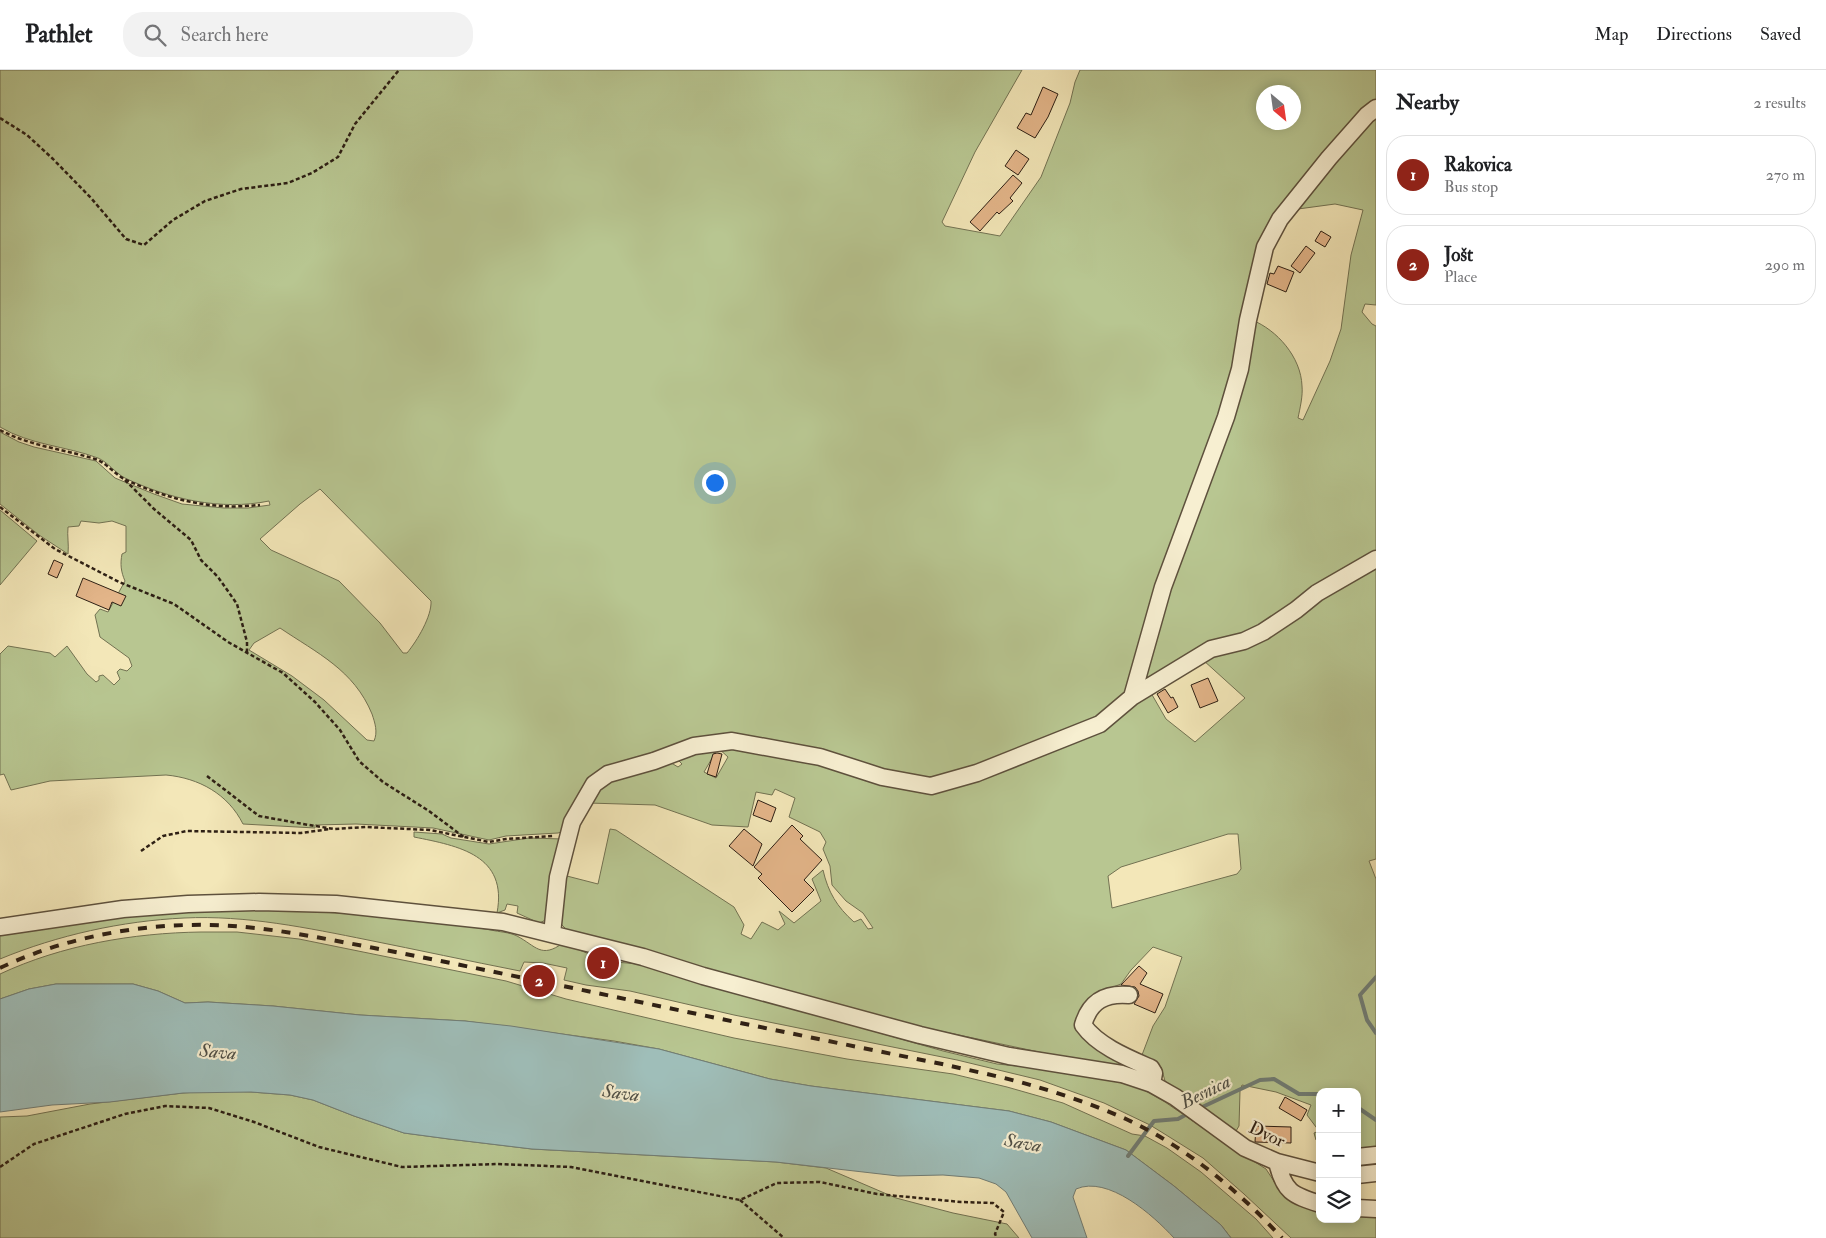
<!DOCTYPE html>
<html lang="en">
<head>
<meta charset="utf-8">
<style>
	body { margin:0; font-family:"IM FELL Double Pica",serif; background:#f2f2f2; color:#202124 }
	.controls { position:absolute; right:15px; bottom:15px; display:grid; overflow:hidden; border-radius:10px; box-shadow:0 2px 12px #0003 }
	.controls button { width:45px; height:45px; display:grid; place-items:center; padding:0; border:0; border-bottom:1px solid #e0e0e0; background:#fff; color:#202124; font:25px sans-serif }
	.compass { position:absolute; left:1256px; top:15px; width:45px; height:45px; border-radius:50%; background:#fff; box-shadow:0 2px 12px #0003; rotate:151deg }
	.you { position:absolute; left:714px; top:412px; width:18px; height:18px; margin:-12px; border:4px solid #fff; border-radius:50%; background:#1a73e8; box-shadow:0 0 0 8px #1a73e833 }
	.badge { display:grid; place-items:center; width:32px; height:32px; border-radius:50%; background:#8f2418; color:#fff; font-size:16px; font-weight:700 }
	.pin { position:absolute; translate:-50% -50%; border:2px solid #fff; box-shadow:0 1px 5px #0006 }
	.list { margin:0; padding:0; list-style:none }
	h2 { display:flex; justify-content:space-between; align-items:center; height:65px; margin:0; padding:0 20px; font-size:21px }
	h2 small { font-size:16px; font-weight:400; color:#757577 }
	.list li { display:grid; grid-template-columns:32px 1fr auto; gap:15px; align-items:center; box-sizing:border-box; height:80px; margin:0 10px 10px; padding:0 10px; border:1px solid #e0e0e0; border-radius:20px }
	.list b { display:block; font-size:19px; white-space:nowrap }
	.list p { margin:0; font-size:16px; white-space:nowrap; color:#757577 }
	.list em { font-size:16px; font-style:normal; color:#757577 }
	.icon { flex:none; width:28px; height:28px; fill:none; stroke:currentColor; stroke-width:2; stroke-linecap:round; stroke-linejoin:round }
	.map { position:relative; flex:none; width:1376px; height:1168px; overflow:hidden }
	header { display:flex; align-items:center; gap:30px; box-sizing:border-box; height:70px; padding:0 25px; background:#fff; border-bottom:1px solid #e0e0e0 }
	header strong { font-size:24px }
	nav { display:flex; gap:28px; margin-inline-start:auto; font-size:18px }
	.search { width:350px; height:45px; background:#f2f2f2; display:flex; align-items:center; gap:12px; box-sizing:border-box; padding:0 18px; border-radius:20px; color:#757577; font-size:19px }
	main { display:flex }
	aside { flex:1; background:#fff }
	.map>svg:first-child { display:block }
	.green { fill:#b8c691; stroke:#727252; fill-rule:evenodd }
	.water { fill:#9fbeb9; stroke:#717e77 }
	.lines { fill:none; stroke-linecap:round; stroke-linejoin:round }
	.stream { stroke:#717e77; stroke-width:4 }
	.building { fill:#e3b589; stroke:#2d1f14 }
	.minor-casing { stroke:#5e513d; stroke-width:19 }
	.path { stroke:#2d1f14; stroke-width:2.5; stroke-dasharray:4 2.5; stroke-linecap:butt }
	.minor { stroke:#f7efd1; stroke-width:16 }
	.rail { stroke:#2d1f14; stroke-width:4; stroke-dasharray:9 9; stroke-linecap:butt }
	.labels { text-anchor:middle; stroke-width:4.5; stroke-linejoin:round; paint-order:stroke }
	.street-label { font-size:18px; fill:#2d1f14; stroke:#f7efd1 }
	.water-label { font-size:19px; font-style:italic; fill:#4f4f46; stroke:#f7efd1 }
</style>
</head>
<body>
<header>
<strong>Pathlet</strong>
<div class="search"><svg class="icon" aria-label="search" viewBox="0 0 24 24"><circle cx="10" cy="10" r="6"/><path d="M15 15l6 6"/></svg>Search here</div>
<nav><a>Map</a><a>Directions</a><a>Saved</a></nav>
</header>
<main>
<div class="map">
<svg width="1376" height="1168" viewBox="0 0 1376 1168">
	<rect width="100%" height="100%" fill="#f3e7b8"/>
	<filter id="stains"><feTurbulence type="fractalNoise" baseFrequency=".004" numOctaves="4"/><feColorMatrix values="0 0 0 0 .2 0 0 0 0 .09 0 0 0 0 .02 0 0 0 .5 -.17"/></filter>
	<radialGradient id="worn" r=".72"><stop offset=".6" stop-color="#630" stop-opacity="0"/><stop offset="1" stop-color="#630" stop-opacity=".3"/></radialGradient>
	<path class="green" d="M0 0H1022L975 82 942 152 945 156 1000 166 1041 107 1070 33 1075 12 1080 0H1376V33L1318 96 1263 168 1241 262 1235 302 1229 320H1239L1252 250C1277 260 1301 287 1302 316 1303 326 1300 338 1298 348L1303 350 1330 291 1341 259 1351 185 1363 140 1335 134 1298 139 1295 137 1369 47 1376 43V235L1365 234 1362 242 1372 254 1376 256V485L1308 526 1260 559 1243 567 1210 575 1192 588 1148 615 1128 621 1118 633 1121 641 1136 629 1151 623 1166 649 1195 672 1245 628 1203 590 1213 582 1224 581 1265 565 1320 524 1376 492V789L1369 791 1376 809V1081H1357V1022H1320V1070H1316L1314 1063 1319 1061 1307 1045 1311 1035 1276 1022 1242 1015 1240 1021 1239 1056 1236 1061 1165 1011 1161 997 1142 985 1153 956 1165 937 1182 887 1153 877 1131 900 1121 914 1097 923 1089 929 1075 951 1083 964 1137 1000 1136 1001 1122 996 1053 985 902 953 568 861 559 852 563 805 598 814 610 759 616 760 734 837 744 855 741 864 751 869 762 852 778 860 785 854 779 841 794 853 821 831 812 809 823 800C828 822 837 837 854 852L861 849 868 859 873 858 863 843 846 831 832 815 830 796 823 779 826 772 820 762 789 747 795 728 775 719 772 725 756 722 748 757 712 755 655 735 588 733C599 703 640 697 668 691L678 697 682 694 677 689V686L681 683 679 676C672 679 665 683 657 685 640 691 621 691 605 700 583 711 573 739 565 761L558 763 506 766 489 770 433 758 356 754 315 755V758L243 754C228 724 199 708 166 705L50 711 11 720 4 704 0 705V584L8 576 50 583 55 587 67 576 87 604 96 612 99 610V606L103 605 114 615 120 609 117 602 120 599 127 601 132 596 129 588 100 567 95 545 100 539 108 542 125 511C121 502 120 494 122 484L126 482V456L112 451 99 453 81 451 79 456 68 457C67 466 69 474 68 484L39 465 0 434V362L19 372 34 377 96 391 115 408 154 424 182 434 224 438H248L270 435 269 431C221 441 169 429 125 408 115 403 108 392 98 388 66 376 30 375 0 357ZM1264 22H1294V52H1264ZM320 419 431 531C432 546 417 571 407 583H403L380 553 339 511 271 480 260 469 300 434ZM280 558C317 583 354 600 372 644 375 653 378 662 374 671L367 670 324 630 292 606 249 580 254 573ZM718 678 728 687 716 708 704 702ZM1228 764H1238L1241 799 1237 804 1112 838 1108 806 1121 797Z
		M0 440 37 471 0 515Z
		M414 762 442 764 451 768 489 774 529 768 563 769 546 850 539 853 517 843 518 836 507 834 505 840 497 843C508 785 459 776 414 767Z
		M234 839C320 841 405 845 491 860 499 862 509 862 517 866 536 876 541 889 563 873L589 884 595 894 612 898 615 892 639 894 943 981 997 994 1059 1000 1105 1008 1142 1019 1165 1032 1225 1073 1266 1099 1281 1122 1320 1139V1149H1357V1146L1376 1147V1168H1291L1244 1124 1203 1088 1163 1063 1150 1055 1104 1033 1040 1010 957 990 734 945 630 921 586 915 564 910 567 898 543 893 524 892 520 901C469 891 418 880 368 870 308 858 246 845 184 848 122 851 58 865 0 889V865L127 845Z
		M201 862H237L299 869 506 911 566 929 734 968 847 989 953 1004 1007 1017 1063 1033 1132 1064 1145 1066 1167 1078 1201 1102 1256 1149 1273 1168H1231L1221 1155 1174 1116 1126 1080 1051 1052 1009 1041 811 1016 770 1009 659 979 614 971 465 951 360 945 273 936 208 932 185 933 158 921 133 914H56L29 919 0 929V904C62 875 133 863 201 862Z
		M210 1021 251 1022 290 1025 313 1030 354 1046 404 1063 449 1069 532 1079 776 1092 826 1098 896 1128 953 1143 1007 1154 1019 1168H0V1047L27 1046 90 1034 183 1023Z"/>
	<path class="water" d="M56 914H133L158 921 185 933 208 932 273 936 360 945 465 951 511 956 659 979 770 1009 811 1016 1009 1041 1051 1052 1126 1080 1174 1116 1221 1155 1231 1168H1174C1153 1145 1108 1105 1076 1119L1073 1127 1087 1168H1032L1006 1122 996 1114 979 1108 943 1105 898 1106 776 1092 532 1079 449 1069 404 1063 354 1046 313 1030 290 1025 251 1022 183 1023 110 1032 52 1035 0 1042V929L29 919Z"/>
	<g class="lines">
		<path class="stream" d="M1376 907 1360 925 1367 950 1376 963
			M1357 1037 1376 1050
			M1198 1039 1260 1010 1274 1009 1299 1024H1320
			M1128 1086 1154 1051 1178 1049 1189 1043"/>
	</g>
	<path class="building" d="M1043 17 1058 24 1048 47 1035 68 1017 58 1026 43 1031 45Z
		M1016 80 1029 89 1018 105 1005 96Z
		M1013 105 1022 113 1010 128 1013 131 999 144 997 142 980 161 970 152Z
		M1321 161 1331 167 1325 177 1315 171Z
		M1306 176 1315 183 1300 203 1291 196Z
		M1278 196 1294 202 1286 222 1267 214 1270 203 1274 204Z
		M54 490 63 494 57 508 48 504Z
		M83 508 126 526 121 536 112 532 109 540 76 526Z
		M1208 608 1218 631 1200 638 1191 615Z
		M1165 619 1171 628 1173 627 1178 637 1168 643 1157 624Z
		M717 683 722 684 716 707 707 704 713 684Z
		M758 730 776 738 771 752 753 745Z
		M792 755 803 766 800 769 822 790 804 810 814 820 792 842 758 808 762 804 754 797Z
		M744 759 762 774 753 796 729 776Z
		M1139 896 1147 903 1140 914 1163 924 1155 943 1134 934 1139 926 1138 921 1135 917 1121 915Z
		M1285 1027 1307 1040 1301 1051 1279 1038Z
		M1256 1056 1291 1057V1073L1255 1072Z"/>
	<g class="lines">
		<g class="minor-casing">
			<path id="minor" d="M1132 627 1163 517 1226 347 1240 299 1248 250 1265 177 1280 149 1329 88 1367 45 1376 38
				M0 857 123 839 188 834 259 832 336 834 503 852 643 887 703 906 920 965 1009 986 1122 1004 1152 1014 1175 1027 1245 1078 1277 1092 1320 1103
				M552 864 558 807 572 752 594 714 608 704 654 691 694 676 732 671 820 687 882 707 931 716 977 703 1100 654 1132 627 1211 579 1244 571 1263 562 1296 540 1317 523 1376 489
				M1129 925C1105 923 1090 931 1083 955 1098 976 1128 988 1151 998L1154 1003 1152 1014
				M1357 1087 1376 1085
				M1277 1092C1284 1122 1292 1125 1320 1134
				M1357 1105 1376 1103
				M1357 1138 1376 1139"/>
		</g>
		<path class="path" d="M0 48 27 65 53 89 91 128 126 169 144 175 173 150 205 131 241 119 288 113 312 103 338 87 355 54 399 0
			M0 360C30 376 63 379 95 389 106 392 115 405 126 410 157 424 188 434 222 436 234 437 248 436 260 435
			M125 410 154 439 191 470 201 490 218 507 237 534 247 572V583
			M0 437 55 479 119 512 174 534 228 572 283 603 315 632 340 660 359 691 383 712 429 741 465 768
			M207 706 259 746 303 754 334 759 366 757 430 760 489 772 506 769 554 766
			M141 781 163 766 187 761 301 763 330 759
			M0 1097 34 1074 125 1044 165 1036 209 1038 254 1052 319 1077 402 1097 498 1094 571 1097 740 1130 777 1113 820 1112 877 1124 961 1132 993 1133 1004 1142 995 1164 997 1168
			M740 1130 784 1168"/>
		<use href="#minor" class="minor"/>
		<path class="rail" d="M0 898C73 863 165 849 245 857 289 861 331 870 374 878 439 890 503 904 568 917 692 943 817 969 942 994 972 1001 1004 1007 1034 1016 1065 1025 1097 1036 1126 1049 1186 1077 1238 1120 1282 1168"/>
	</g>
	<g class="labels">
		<g class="street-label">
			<text transform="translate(1267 1064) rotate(25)" y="6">Dvor</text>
		</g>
		<g class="water-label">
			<text transform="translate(218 981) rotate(5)" y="7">Sava</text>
			<text transform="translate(1205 1021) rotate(-26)" y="7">Besnica</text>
			<text transform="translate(621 1022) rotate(7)" y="7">Sava</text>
			<text transform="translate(1023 1072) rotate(10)" y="7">Sava</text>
		</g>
	</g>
	<rect width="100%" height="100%" filter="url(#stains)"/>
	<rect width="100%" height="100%" fill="url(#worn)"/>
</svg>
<div class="controls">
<button>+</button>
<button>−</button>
<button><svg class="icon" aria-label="layers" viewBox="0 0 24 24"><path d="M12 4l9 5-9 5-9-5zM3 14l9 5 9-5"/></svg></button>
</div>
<svg class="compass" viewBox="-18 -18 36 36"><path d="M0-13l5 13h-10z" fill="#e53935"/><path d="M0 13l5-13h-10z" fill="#757577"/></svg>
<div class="you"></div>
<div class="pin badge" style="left:603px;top:893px">1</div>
<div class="pin badge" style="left:539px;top:911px">2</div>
</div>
<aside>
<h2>Nearby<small>2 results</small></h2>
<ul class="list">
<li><span class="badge">1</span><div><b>Rakovica</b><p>Bus stop</p></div><em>270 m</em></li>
<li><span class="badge">2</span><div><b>Jošt</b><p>Place</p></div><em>290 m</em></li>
</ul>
</aside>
</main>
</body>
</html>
